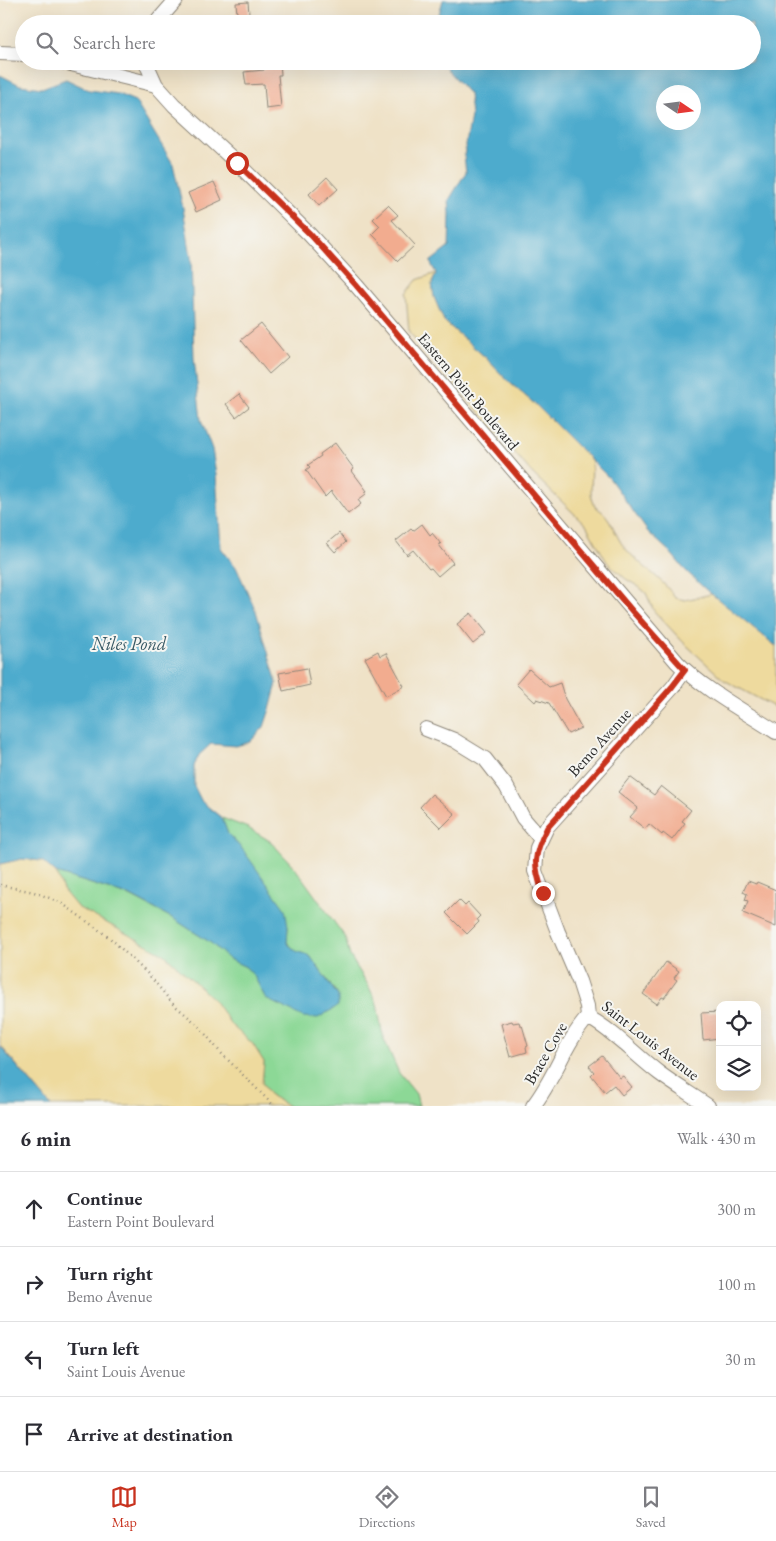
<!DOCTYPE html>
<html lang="en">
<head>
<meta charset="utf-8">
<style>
	body { margin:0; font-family:"EB Garamond",serif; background:#f7f7f7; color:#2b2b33 }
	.controls { position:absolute; right:15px; bottom:15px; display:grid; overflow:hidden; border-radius:10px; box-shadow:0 5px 20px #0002 }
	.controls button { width:45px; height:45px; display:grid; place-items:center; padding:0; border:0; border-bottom:1px solid #e1e1e2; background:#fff; color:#2b2b33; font:25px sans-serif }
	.compass { position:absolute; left:656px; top:85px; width:45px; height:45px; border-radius:50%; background:#fff; box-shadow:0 5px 20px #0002; rotate:103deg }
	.stop { position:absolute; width:15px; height:15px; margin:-11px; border:4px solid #c8321e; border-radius:50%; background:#fff }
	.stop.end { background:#c8321e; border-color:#fff; box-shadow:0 1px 5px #0008 }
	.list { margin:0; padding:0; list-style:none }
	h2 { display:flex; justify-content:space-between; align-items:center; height:65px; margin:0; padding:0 20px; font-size:21px }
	h2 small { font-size:16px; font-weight:400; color:#7c7c81 }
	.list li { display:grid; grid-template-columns:32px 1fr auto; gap:15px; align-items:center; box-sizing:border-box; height:75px; padding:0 20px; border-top:1px solid #e1e1e2 }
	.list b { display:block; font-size:19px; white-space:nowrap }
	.list p { margin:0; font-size:16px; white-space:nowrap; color:#7c7c81 }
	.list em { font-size:16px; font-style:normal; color:#7c7c81 }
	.icon { flex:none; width:28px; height:28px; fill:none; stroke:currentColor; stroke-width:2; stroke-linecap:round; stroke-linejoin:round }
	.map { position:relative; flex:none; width:776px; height:1106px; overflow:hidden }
	.search { position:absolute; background:#fff; box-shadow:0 5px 20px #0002; left:15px; right:15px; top:15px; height:55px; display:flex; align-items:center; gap:12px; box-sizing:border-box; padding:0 18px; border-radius:28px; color:#7c7c81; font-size:19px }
	.sheet { height:365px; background:#fff }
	nav { display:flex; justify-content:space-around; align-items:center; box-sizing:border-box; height:70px; border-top:1px solid #e1e1e2; background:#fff; font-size:14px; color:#7c7c81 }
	nav a { display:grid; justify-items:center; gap:2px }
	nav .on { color:#c8321e }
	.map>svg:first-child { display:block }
	.green { fill:#8cd896; stroke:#5c8260 }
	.sand { fill:#eeda9e; stroke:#8c8264 }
	.water { fill:#4eabcd; stroke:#3c6b7c; fill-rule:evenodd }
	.building { fill:#f2ac8f }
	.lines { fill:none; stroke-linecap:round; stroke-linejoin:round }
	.minor-casing { stroke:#8d8679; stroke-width:16 }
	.path { stroke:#8d8679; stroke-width:2.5; stroke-dasharray:1 4; stroke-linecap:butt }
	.minor { stroke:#fff; stroke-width:14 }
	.route { stroke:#c8321e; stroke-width:6 }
	.labels { text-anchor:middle; stroke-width:4; stroke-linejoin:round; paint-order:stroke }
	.street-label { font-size:16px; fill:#2b2b2b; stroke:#f6f6f2 }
	.water-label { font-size:18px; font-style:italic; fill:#375864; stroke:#f6f6f2 }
</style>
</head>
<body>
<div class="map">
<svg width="776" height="1106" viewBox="0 0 776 1106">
	<rect width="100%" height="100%" fill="#f6f6f2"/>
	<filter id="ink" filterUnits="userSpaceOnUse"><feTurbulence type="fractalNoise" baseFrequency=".02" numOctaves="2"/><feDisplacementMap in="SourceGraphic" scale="10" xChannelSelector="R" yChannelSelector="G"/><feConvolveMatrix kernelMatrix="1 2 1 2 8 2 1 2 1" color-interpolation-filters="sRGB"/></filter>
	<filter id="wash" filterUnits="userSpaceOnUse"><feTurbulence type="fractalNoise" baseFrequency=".0096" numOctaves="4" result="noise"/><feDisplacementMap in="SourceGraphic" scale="20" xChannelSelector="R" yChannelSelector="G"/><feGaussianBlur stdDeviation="1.12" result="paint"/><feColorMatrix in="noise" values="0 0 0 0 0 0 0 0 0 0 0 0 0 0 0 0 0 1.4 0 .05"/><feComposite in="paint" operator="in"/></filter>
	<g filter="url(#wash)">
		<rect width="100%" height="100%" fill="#efe2c7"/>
		<path class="green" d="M222 818 248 828 270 841 295 868 345 937 350 956 368 985 377 1004 383 1037 399 1073 416 1094 419 1106H288L271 1096 262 1083 264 1062 252 1043 232 1026 214 1000 164 954 77 907 63 890 56 873 130 896 174 919 211 943 229 959 246 967 254 976 266 999 338 995 310 956 296 951 287 942 288 926 243 850 228 834Z"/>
		<path class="sand" d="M436 273 432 284 434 297 444 321 485 357 509 382 536 405 592 461 591 495 595 507C613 516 613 534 625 548 640 566 663 578 675 598L685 600 712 594 776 646V708L724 680 683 642 654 611 646 593 639 587 626 579 607 562 586 525 533 474 409 332 406 294 417 280Z
			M22 859 42 861 56 873 63 890 77 907 164 954 214 1000 232 1026 252 1043 264 1062 262 1083 271 1096 288 1106H51L0 1045V864Z"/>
		<path class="water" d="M443 0H776V646L704 588 684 569 670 552 648 532 610 479 536 405 509 382 485 357 444 321 434 297 432 284 436 273 430 262 449 247 450 214 449 200 466 172 464 156 471 116 469 94 449 72 441 61H752V24H438L439 14ZM664 92H694V122H664Z
			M0 75 20 85 42 88 66 79 89 90 118 94 135 101 173 164 183 208 191 257 194 358 201 420 212 449 216 474 221 548 236 567 256 611 277 683 271 706 264 727 250 742 236 746 211 744 199 755 194 766V786L202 802 222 818 228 834 243 850 285 909 288 926 287 943 296 951 310 956 338 996V1006L318 1018 303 1017 266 999 254 976 246 967 229 959 211 943 174 919 131 896 56 873 42 861 22 859 0 864Z
			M0 1046 51 1106H0Z"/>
		<g id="blocks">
			<path class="building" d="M248 2 250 24H238L236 3Z
				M263 61H280L281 75H278L281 107 266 109 264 84 246 85 244 72 264 70Z
				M327 177 338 189 319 206 309 194Z
				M214 182 222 200 196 212 188 193Z
				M388 205 398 215 392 220 415 245 398 261 372 234 380 226 373 219Z
				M261 324 288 357 269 374 241 340Z
				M239 394 249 407 236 417 226 404Z
				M335 443 354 469 352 471 367 491 365 492 366 494 358 500 361 504 348 514 331 491 325 497 306 470 310 467 308 465 321 456 320 454Z
				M422 524 430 535 432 533 441 544 439 545 453 563 438 576 431 568 429 569 413 550 407 555 396 541 411 529 413 531Z
				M339 533 346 542 335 552 327 543Z
				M471 613 487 633 473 644 457 624Z
				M378 651 380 656 386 653 404 686 386 696 365 658Z
				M307 668 310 685 283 691 279 673Z
				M529 669 549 687 560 683 565 699 581 728 568 734 549 703 537 699 535 702 516 684Z
				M630 777 654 795 661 786 691 810 682 821 685 823 672 840 663 833 662 835 649 824 645 829 630 817 638 808 618 792Z
				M432 794 455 814 441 828 420 807Z
				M748 881 756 884 757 882 776 890V927L743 913 748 901 745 900 747 894 743 892Z
				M459 900 465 906 468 903 480 916 477 919 479 922 467 934 446 913Z
				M666 962 679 971 674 978 677 980 664 998 662 997 657 1004 643 994Z
				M720 1012V1038L703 1040 701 1013Z
				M512 1021 513 1023 519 1022 520 1025H522L528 1046 526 1047 527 1052 510 1057 501 1024Z
				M602 1056 620 1078 623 1076 632 1087 622 1095 614 1085 605 1092 591 1075 594 1072 589 1066Z"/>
		</g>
	</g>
	<g filter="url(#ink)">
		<use href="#blocks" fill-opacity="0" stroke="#8d8679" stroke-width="1"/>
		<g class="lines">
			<g class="minor-casing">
				<path id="minor" d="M155 24 176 0
					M0 53 24 54
					M59 61 156 85
					M147 61V65L156 85 174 105 237 163 309 234 356 285 677 662C703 689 744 711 776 732
					M426 729 454 740 485 759 506 786 523 818 541 839
					M588 1017 587 1006 579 981 558 932 535 871 537 848 547 827 673 687 685 670
					M588 1017C615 1032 635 1055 659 1073 675 1085 692 1095 708 1106
					M533 1106C555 1078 564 1044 588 1017"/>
			</g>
			<path class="path" d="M0 885 34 892 60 902 110 938 149 975 173 1004 197 1024 220 1052 274 1106"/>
			<use href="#minor" class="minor"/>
		</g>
	</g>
	<g class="lines" filter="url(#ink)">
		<path class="route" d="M237 163 310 234 356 285 633 612 685 670 672 687 547 828C533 856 533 864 543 893"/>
	</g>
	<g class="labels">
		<g class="street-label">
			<text transform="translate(469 391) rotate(50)" y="6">Eastern Point Boulevard</text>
			<text transform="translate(599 742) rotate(-48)" y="6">Bemo Avenue</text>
			<text transform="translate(651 1040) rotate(38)" y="6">Saint Louis Avenue</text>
			<text transform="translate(545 1053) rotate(-60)" y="6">Brace Cove</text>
		</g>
		<g class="water-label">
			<text x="129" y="650">Niles Pond</text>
		</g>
	</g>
</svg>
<div class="controls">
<button><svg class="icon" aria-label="locate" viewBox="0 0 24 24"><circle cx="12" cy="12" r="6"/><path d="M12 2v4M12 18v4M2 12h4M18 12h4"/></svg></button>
<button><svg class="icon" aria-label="layers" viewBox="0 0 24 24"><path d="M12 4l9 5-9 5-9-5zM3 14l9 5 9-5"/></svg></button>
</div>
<svg class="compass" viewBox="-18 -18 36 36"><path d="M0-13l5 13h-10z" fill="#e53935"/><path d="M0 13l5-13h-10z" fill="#7c7c81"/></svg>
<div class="stop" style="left:237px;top:163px"></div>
<div class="stop end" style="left:543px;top:893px"></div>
<div class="search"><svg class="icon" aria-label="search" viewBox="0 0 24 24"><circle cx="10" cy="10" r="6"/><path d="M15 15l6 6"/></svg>Search here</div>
</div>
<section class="sheet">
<h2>6 min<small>Walk · 430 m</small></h2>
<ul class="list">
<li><svg class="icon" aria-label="ahead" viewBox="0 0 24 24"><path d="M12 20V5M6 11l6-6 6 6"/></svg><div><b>Continue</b><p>Eastern Point Boulevard</p></div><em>300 m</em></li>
<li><svg class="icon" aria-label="right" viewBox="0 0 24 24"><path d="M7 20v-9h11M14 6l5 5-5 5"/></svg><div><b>Turn right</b><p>Bemo Avenue</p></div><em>100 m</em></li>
<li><svg class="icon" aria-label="left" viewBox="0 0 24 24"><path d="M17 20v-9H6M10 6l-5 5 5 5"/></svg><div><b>Turn left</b><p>Saint Louis Avenue</p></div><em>30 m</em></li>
<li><svg class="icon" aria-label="arrive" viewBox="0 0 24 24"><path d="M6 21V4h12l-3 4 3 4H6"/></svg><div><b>Arrive at destination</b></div></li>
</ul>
</section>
<nav>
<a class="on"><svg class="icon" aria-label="map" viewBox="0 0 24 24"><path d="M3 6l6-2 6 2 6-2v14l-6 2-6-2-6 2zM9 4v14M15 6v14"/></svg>Map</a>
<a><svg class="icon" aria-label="directions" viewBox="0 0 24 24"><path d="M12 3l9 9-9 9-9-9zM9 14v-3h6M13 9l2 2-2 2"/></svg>Directions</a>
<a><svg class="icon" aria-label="saved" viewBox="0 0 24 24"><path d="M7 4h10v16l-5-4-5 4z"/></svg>Saved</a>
</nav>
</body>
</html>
